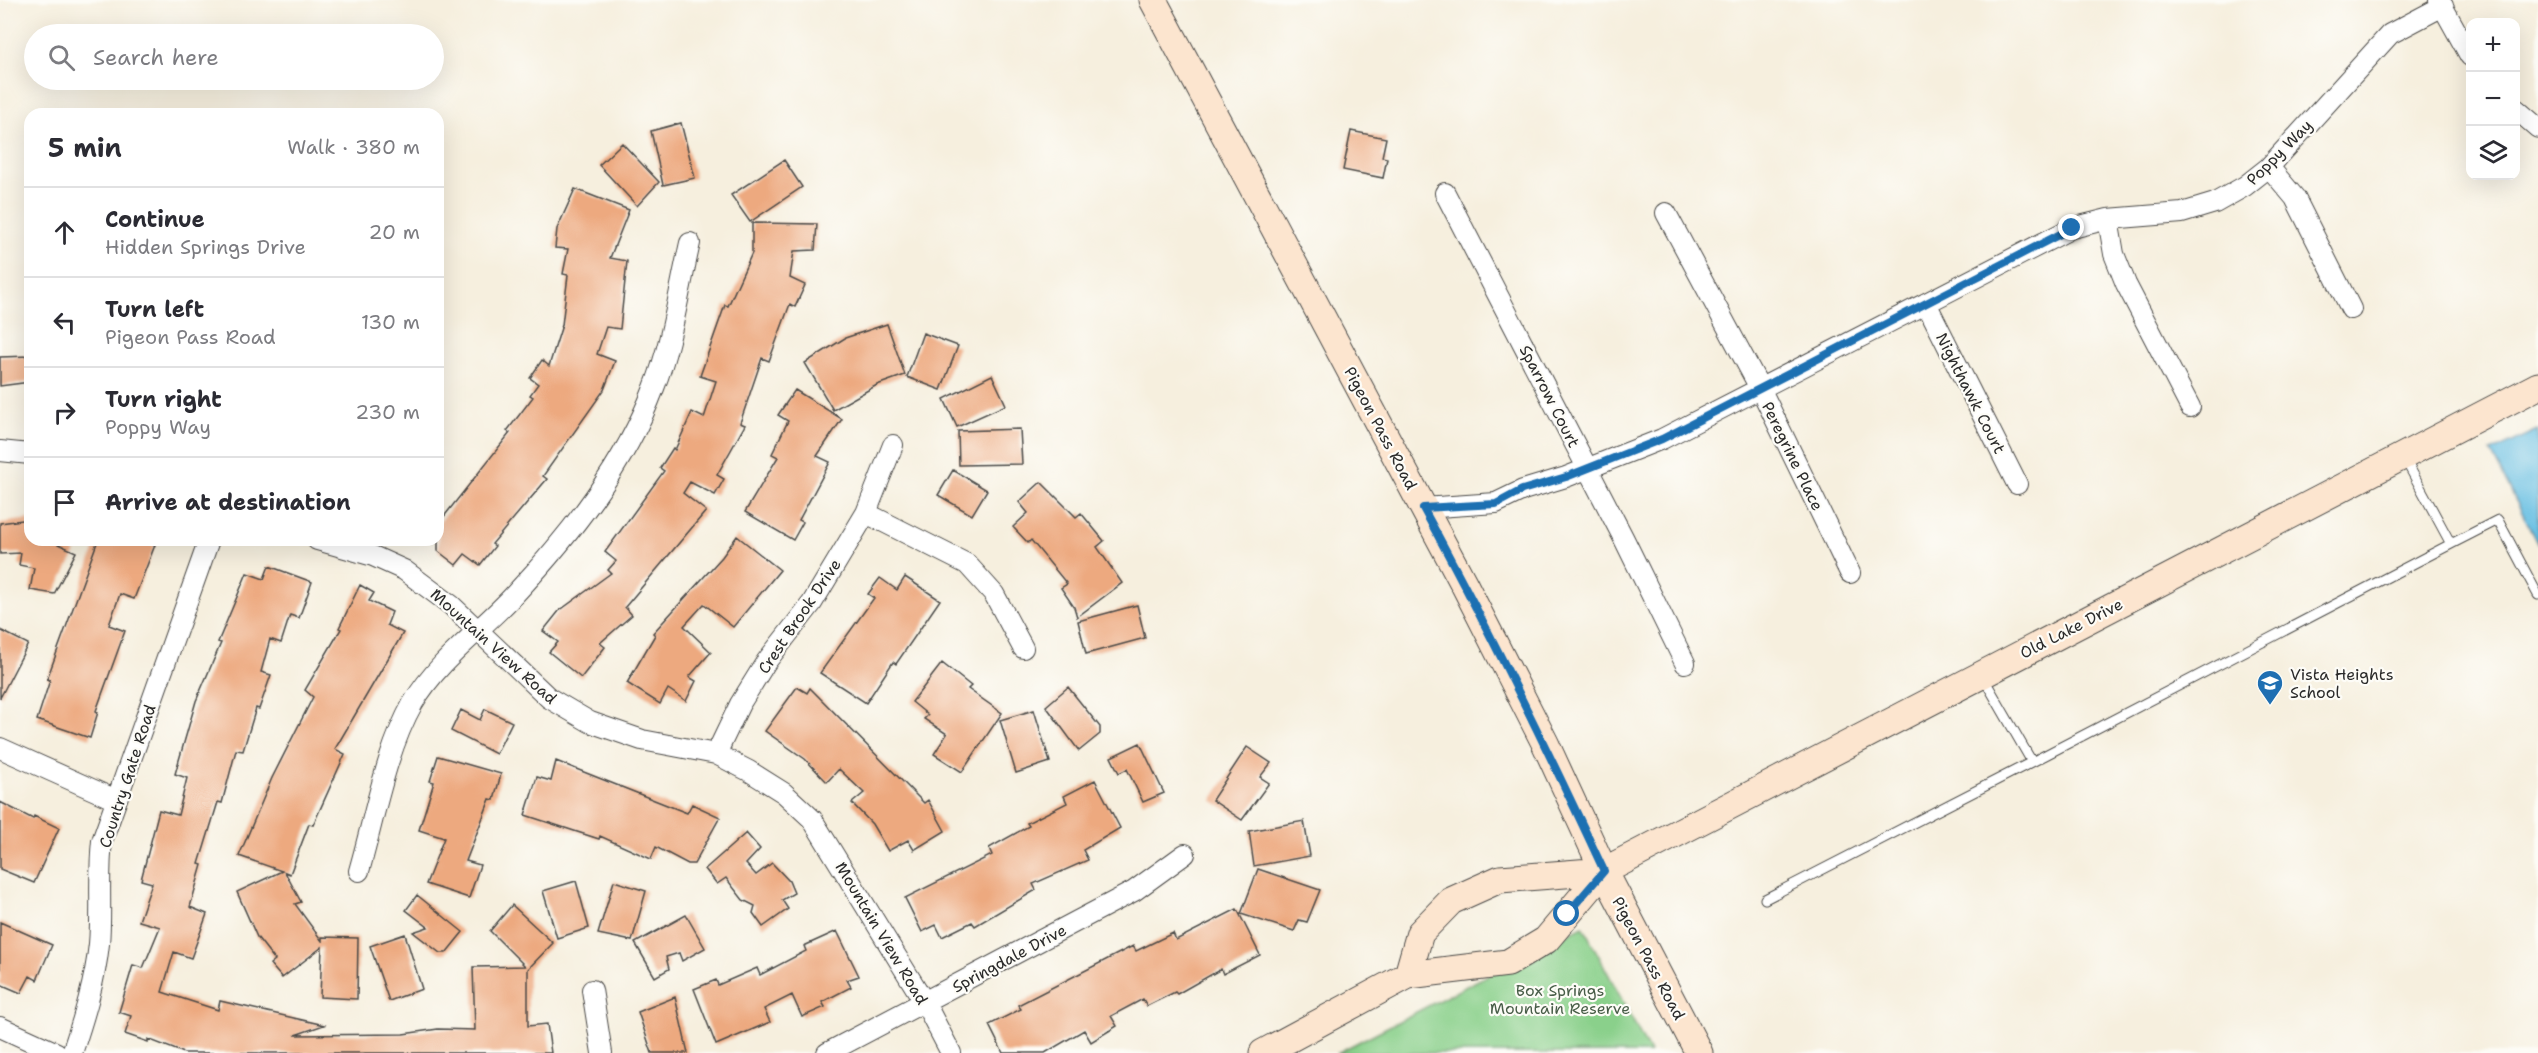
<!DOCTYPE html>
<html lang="en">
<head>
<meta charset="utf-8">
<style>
	body { margin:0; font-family:"Shantell Sans",sans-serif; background:#f7f7f7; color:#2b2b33 }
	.controls { position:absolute; right:18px; top:18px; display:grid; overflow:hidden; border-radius:12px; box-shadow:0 6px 24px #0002 }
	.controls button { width:54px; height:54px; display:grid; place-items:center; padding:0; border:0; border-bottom:2px solid #e1e1e2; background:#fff; color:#2b2b33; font:30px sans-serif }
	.stop { position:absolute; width:18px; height:18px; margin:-14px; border:4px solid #1f6fb2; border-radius:50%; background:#fff }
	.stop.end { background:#1f6fb2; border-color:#fff; box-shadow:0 2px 6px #0008 }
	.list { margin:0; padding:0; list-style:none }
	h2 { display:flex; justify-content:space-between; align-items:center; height:78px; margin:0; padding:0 24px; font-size:26px }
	h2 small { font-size:20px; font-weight:400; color:#7c7c81 }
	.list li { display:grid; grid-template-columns:39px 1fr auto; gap:18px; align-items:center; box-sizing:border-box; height:90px; padding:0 24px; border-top:2px solid #e1e1e2 }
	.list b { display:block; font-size:22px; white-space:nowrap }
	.list p { margin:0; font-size:20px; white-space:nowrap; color:#7c7c81 }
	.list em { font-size:20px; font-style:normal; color:#7c7c81 }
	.icon { flex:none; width:33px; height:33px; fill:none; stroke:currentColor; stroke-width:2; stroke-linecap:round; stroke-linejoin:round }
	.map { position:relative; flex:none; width:2538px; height:1053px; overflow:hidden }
	.search { position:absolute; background:#fff; box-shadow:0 6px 24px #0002; left:24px; top:24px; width:420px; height:66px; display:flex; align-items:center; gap:15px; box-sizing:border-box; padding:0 21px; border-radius:33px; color:#7c7c81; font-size:22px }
	.panel { position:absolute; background:#fff; box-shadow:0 6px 24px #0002; left:24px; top:108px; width:420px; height:438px; border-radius:18px }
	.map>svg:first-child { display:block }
	.green { fill:#8ad08b; stroke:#5a7e5b; stroke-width:1.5 }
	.water { fill:#65bee2; stroke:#487486; stroke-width:1.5 }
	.building { fill:#eda97f }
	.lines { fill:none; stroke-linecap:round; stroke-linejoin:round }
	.lane-casing { stroke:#494846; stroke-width:11 }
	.street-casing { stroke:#494846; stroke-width:22 }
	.secondary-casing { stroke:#494846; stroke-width:29 }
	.lane { stroke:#fff; stroke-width:9 }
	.street { stroke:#fff; stroke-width:20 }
	.secondary { stroke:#fce5cf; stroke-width:27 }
	.route { stroke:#1f6fb2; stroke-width:8 }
	.labels { text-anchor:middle; stroke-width:4.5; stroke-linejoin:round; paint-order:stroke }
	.street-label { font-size:16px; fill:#2b2b2b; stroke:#fdfcf7 }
	.poi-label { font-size:16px; fill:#2b2b2b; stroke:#fdfcf7; text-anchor:start }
	.park-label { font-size:16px; fill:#485d48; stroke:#fdfcf7 }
</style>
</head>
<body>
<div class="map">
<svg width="2538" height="1053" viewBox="0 0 2538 1053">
	<rect width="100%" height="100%" fill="#fdfcf7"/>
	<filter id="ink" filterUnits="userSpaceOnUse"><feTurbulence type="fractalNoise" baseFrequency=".0167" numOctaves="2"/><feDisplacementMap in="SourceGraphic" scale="12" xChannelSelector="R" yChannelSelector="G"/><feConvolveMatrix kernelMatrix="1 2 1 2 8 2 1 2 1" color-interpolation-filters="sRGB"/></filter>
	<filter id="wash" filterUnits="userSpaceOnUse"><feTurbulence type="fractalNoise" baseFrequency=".008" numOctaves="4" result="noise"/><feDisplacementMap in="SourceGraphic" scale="24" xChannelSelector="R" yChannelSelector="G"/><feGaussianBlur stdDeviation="1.35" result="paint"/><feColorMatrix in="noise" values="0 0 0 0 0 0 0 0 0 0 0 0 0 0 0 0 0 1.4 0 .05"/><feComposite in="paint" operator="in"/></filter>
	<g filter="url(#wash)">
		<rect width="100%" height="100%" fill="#f6efde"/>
		<path class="green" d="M1583 926 1650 1053H1337Z"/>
		<path class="water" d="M2538 430V544L2491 452Z"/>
		<g id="blocks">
			<path class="building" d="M681 123 695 178 663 185 651 131Z
				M1351 131 1386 138 1382 157 1387 158 1383 178 1343 170Z
				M622 143 659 182 637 206 599 165Z
				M784 160 802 187 750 222 731 195Z
				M575 189 629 210 610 258 627 261 620 329 606 327 597 354 615 361 604 390 543 476 547 479 492 544 495 546 480 565 465 554 456 565 438 551V524L510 433 507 431 533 397 530 395 538 384 530 378 542 360 549 366 562 325 568 275 563 274 568 249 555 248 557 229Z
				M752 223 817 224 815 250 794 251 790 278 805 285 795 307 790 304 769 361 762 358 740 423 745 425 717 475 724 479 715 495 690 482 683 493 706 511 625 607 632 615 600 643 605 647 581 678 549 652 558 642 543 631 559 611 611 573 608 570 616 561 605 552 664 471 660 468 673 448 675 450 692 412 704 418 716 381 700 376 725 305 728 306 752 253Z
				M887 324 905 375 877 385 833 410 805 363 845 338Z
				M923 333 958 346 941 390 907 377Z
				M30 356V382L0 386V357Z
				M992 375 1006 405 957 427 944 399Z
				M795 390 842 419 817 456 830 462 799 520 803 522 793 540 745 512 778 457 772 454 788 421 778 415Z
				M1020 429 1022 464 959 465 958 431Z
				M953 470 987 490 972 515 938 495Z
				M1041 482 1076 517 1081 513 1104 541 1097 547 1122 583 1077 617 1074 607 1061 588 1067 584 1031 540 1028 543 1013 527 1028 513 1019 502Z
				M30 519V540H59L58 544 76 552 54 594 30 590 34 568 19 565 21 553 0 554V523Z
				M737 536 780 570 733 627 704 604 684 626 711 652 689 677 696 681 686 701 668 689 660 704 627 683 655 635 653 633 722 557Z
				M98 540H140L155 545 134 599 120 594 109 625 125 631 96 711 98 712 90 738 37 720 50 680 47 679Z
				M269 566 312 582 299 618 290 615 281 643 270 639 261 672 271 675 259 709 256 708 243 751 236 750 222 803 218 802 199 864 202 865 190 907 207 914 191 958 174 952 162 992 218 1010 220 1001 324 1025 295 1035 403 1034 438 1029 475 1030 473 967 525 966 490 931 512 905 553 943 528 969V1026L547 1024 551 1053H184L148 1039V1042L125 1034 131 1016 119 1012 133 965 143 968 160 927 139 921 152 883 141 880 159 810 178 815 187 778 175 774 196 701 221 643 218 642 247 573 264 579Z
				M905 577 940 600 896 664 893 662 866 703 820 673 874 598 868 594 880 578 897 590Z
				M360 585 374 593 369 601 392 612 387 625 403 633 335 749 345 754 313 825 309 824 290 874 285 872 301 902 295 904 322 941V937L358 938 357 999 320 997 322 947 282 978 270 964 275 960 257 937 237 892 282 871 239 856 272 778 313 697 305 690 341 629 339 628Z
				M1137 605 1145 638 1086 654 1078 621Z
				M0 630 28 644 0 698Z
				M942 663 971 686 968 689 1002 713 962 772 934 754 947 734 924 719 928 715 912 702Z
				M797 687 807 693 810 688 924 803 928 800 945 831 914 850 908 840 888 851 872 824 852 803 864 793 839 769 827 782 805 759 765 731Z
				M1068 687 1100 727V734L1079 751 1046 706Z
				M485 709 512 722 496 754 451 731 461 710 480 720Z
				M1034 710 1050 762 1016 773 1000 720Z
				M1140 743 1164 793 1143 802 1127 769 1119 773 1111 757Z
				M1247 747 1271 763 1260 777 1269 783 1242 820 1212 800Z
				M438 756 501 774 494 800 490 799 466 861 480 865 469 898 426 884 444 838 419 830 434 782 430 781Z
				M556 761 687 813 692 804 720 817 694 864H688L656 847 651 859 600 836 599 839 525 815 537 777 551 781Z
				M1095 780 1120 828 1083 850 1088 860 1033 884 1036 890 975 926 972 922 942 937 936 925 922 932 905 898 992 855 989 848 1029 826 1027 823 1067 803 1064 796Z
				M0 802 33 819 34 816 59 828 34 883 0 869Z
				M1304 821 1310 856 1254 866 1249 831Z
				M746 833 760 849 746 864 756 875 772 863 789 881 794 893 782 900 788 909 763 927 753 913 755 906 743 900 726 878 717 884 705 869Z
				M1258 869 1320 890 1307 922 1299 920 1294 931 1241 914Z
				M576 881 589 928 557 938 543 891Z
				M614 881 646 891 632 941 598 934Z
				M417 895 463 932 446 953H440L413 932 428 927 406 910Z
				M1237 909 1260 955 1223 974 1221 969 1177 994 1175 992 1147 1006 1143 999 1111 1016 1117 1026 1091 1042 1084 1030 1045 1053H1003L989 1025 1021 1009 1018 1005 1133 946 1136 951 1173 933 1176 940Z
				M686 915 705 948 682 961 679 953 666 957 669 969 655 977 635 943Z
				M0 922 52 945 37 980 30 976 21 993 0 984Z
				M837 931 859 976 847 980 851 987 822 1002 825 1007 802 1017 792 995 764 1009 770 1022 716 1045 694 989 716 980 718 985 757 968 760 975 806 951 804 946Z
				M405 934 422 989 389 1001 370 946Z
				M675 997 688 1053H652L638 1012Z"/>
		</g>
	</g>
	<g filter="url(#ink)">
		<use href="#blocks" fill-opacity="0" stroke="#494846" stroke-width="1.5"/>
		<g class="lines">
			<g class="lane-casing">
				<path id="lane" d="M2451 544 2498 520 2538 595
					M1983 677 2032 762 2451 544 2405 459
					M1765 899 2032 762"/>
			</g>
			<g class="street-casing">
				<path id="street" d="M2439 0 2470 56
					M2516 109 2538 128
					M2269 167 2295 198 2351 309
					M1445 193 1624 539 1685 663
					M1666 213 1761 390 1850 573
					M2108 219 2114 254 2126 284 2190 407
					M1926 303 2017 484
					M0 451 30 454
					M1423 508 1496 503 1523 490 1566 477 1662 439 2072 228 2108 219 2182 213 2215 203 2245 186 2269 167 2390 34 2443 6
					M866 513 967 564 994 594 1023 648
					M317 540 373 556 404 570 451 605 549 698 590 722 642 740 716 754 749 771 784 793 812 819 925 1003 951 1053
					M0 748 116 800
					M716 754 740 704 766 662 812 603 866 513 893 445
					M359 871C375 816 385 753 413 703 439 659 481 631 515 594 571 534 625 465 654 388 672 342 679 291 690 243
					M592 990 602 1053
					M0 1027 57 1053
					M72 1053C84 1017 95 982 99 944 102 910 98 876 102 841L209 540
					M827 1053 1134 891 1185 854"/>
			</g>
			<g class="secondary-casing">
				<path id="secondary" d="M1153 0 1464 584 1545 743 1604 871 1699 1053
					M1408 975 1420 933 1451 901 1500 879 1604 871
					M1263 1053 1408 975 1508 963 1546 940 1604 871 2538 386"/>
			</g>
			<use href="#lane" class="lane"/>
			<use href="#street" class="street"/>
			<use href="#secondary" class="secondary"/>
		</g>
	</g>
	<g class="lines" filter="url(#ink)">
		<path class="route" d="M1567 914 1604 871C1547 748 1488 627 1423 508L1496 504 1522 490 1566 477 1662 439 2072 228"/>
	</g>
	<defs>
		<g id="school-pin" transform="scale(1.35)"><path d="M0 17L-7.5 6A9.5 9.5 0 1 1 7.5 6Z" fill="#1f6fb2" stroke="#fdfcf7"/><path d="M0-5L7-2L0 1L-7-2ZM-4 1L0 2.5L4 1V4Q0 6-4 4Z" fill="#fff"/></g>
	</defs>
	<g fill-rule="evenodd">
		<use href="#school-pin" x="2270" y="683"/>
	</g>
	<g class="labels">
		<g class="street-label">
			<text transform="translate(2279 152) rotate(-45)" y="6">Poppy Way</text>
			<text transform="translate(1971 393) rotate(63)" y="6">Nighthawk Court</text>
			<text transform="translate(1550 396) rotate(63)" y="6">Sparrow Court</text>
			<text transform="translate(1381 428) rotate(62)" y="6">Pigeon Pass Road</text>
			<text transform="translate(1793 456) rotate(64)" y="6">Peregrine Place</text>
			<text transform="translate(799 616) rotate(-56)" y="6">Crest Brook Drive</text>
			<text transform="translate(2071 628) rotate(-27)" y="6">Old Lake Drive</text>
			<text transform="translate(494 646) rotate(42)" y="6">Mountain View Road</text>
			<text transform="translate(127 776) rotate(-72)" y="6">Country Gate Road</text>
			<text transform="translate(882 933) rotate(59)" y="6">Mountain View Road</text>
			<text transform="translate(1009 958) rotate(-28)" y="6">Springdale Drive</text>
			<text transform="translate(1649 958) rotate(62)" y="6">Pigeon Pass Road</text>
		</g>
		<g class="poi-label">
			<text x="2290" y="680">Vista Heights<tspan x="2290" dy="18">School</tspan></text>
		</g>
		<g class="park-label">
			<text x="1560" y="996">Box Springs<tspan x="1560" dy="18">Mountain Reserve</tspan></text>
		</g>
	</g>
</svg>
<div class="controls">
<button>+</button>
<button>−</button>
<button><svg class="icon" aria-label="layers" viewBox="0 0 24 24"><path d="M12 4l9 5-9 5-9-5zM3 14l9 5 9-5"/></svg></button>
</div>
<div class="stop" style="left:1567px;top:914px"></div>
<div class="stop end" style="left:2072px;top:228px"></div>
<div class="search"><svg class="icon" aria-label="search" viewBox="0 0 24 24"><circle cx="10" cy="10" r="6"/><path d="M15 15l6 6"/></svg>Search here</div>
<section class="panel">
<h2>5 min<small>Walk · 380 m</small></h2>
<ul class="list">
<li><svg class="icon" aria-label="ahead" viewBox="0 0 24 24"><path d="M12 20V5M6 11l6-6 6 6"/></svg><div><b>Continue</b><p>Hidden Springs Drive</p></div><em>20 m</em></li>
<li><svg class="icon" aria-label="left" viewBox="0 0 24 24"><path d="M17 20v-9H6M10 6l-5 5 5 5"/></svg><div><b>Turn left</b><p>Pigeon Pass Road</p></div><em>130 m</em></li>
<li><svg class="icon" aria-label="right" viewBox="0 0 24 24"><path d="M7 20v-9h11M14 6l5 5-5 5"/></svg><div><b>Turn right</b><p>Poppy Way</p></div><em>230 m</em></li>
<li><svg class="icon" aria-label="arrive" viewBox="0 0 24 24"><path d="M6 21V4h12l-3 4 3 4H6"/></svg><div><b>Arrive at destination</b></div></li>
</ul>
</section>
</div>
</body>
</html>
